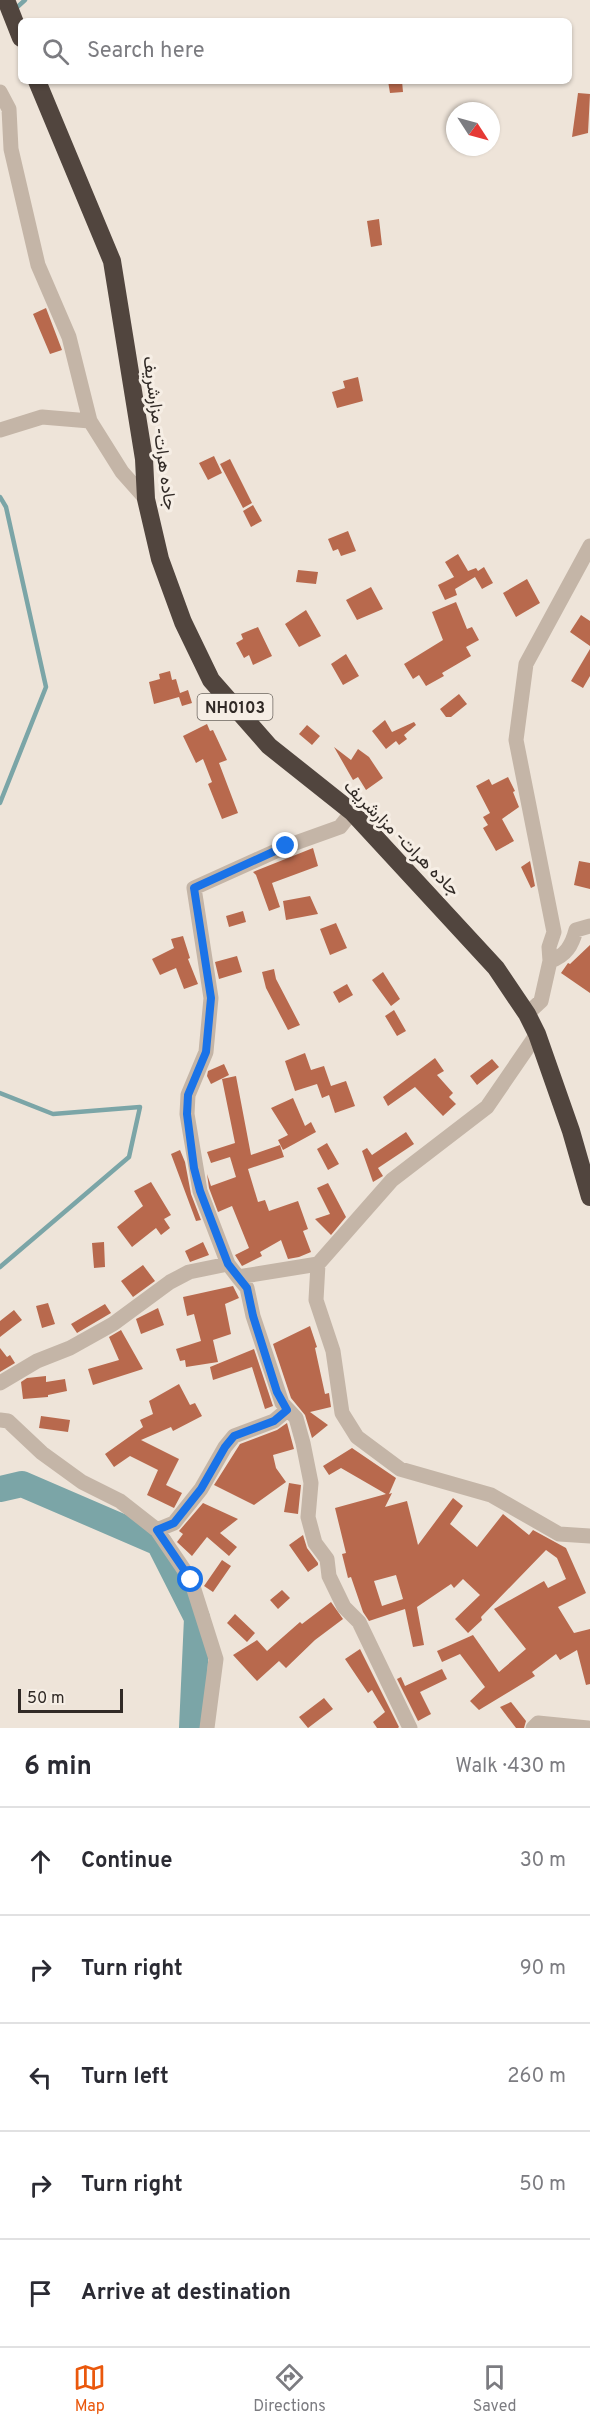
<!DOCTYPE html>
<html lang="en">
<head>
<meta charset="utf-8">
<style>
	body { margin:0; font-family:Overpass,Vazirmatn,sans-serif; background:#f7f7f7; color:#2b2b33 }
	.compass { position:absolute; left:446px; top:102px; width:54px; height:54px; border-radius:50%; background:#fff; box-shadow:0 2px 4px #0004; rotate:126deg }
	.scale { position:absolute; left:18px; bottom:15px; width:105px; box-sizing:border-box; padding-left:6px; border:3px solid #312a26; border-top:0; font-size:16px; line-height:21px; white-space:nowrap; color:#312a26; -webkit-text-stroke:4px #f6eee5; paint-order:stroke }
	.stop { position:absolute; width:18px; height:18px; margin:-14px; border:4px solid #1a73e8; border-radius:50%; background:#fff }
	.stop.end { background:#1a73e8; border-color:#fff; box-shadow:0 2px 6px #0008 }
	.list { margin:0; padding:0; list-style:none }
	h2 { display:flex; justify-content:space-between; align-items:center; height:78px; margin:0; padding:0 24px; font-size:26px }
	h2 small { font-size:20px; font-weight:400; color:#7c7c81 }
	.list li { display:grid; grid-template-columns:39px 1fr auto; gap:18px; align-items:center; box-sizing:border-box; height:108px; padding:0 24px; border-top:2px solid #e1e1e2 }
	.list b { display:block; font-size:22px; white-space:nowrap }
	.list em { font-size:20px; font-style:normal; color:#7c7c81 }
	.icon { flex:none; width:33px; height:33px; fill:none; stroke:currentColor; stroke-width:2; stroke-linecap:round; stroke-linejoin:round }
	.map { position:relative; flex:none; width:590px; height:1728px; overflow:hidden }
	.search { position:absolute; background:#fff; box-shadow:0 2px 4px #0004; left:18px; right:18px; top:18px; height:66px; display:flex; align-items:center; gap:15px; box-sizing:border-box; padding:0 21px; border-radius:9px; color:#7c7c81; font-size:22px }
	.sheet { height:618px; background:#fff }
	nav { display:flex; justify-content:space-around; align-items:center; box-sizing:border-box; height:84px; border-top:2px solid #e1e1e2; background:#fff; font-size:16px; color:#7c7c81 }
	nav a { display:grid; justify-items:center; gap:3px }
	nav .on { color:#ea580c }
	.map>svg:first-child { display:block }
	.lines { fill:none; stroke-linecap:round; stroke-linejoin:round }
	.stream { stroke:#7ba5a7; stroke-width:4.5 }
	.river { stroke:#7ba5a7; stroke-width:26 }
	.building { fill:#b8694d; fill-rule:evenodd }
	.minor { stroke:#c4b5a7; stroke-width:15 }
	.highway { stroke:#51453e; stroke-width:18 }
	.route { stroke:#1a73e8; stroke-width:8 }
	.labels { text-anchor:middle; stroke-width:6; stroke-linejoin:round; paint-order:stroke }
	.shield { fill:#f6eee5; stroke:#6c655f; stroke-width:1.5 }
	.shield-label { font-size:16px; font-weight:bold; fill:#312a26 }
	.street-label { font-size:18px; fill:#312a26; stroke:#f6eee5 }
</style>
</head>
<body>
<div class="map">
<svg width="590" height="1728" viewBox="0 0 590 1728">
	<rect width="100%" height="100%" fill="#eee4d9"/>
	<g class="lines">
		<path class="stream" d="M14 10 25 0
			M0 497 6 507 46 687 0 803
			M0 1093 53 1114 140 1107 129 1157 0 1267"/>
		<path class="river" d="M0 1489 22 1484 159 1543 197 1618 192 1728"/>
	</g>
	<path class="building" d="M388 81H402L403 92 390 93Z
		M578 93 590 94 588 133 572 137Z
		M379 219 382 245 371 247 367 221Z
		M46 308 62 350 50 354 33 314Z
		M358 377 363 401 337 408 332 392 345 388 343 381Z
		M214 456 222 473 208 480 199 463Z
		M230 459 252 503 243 508 220 464Z
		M253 505 262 521 251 527 243 511Z
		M348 531 356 551 341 556 338 549 333 551 328 539Z
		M458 554 468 571 476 568 478 571 484 567 493 583 482 589 475 577 455 589 457 595 445 600 438 585 454 577 445 562Z
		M298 570 318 572 316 584 296 582Z
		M527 579 540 603 516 617 503 593Z
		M371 587 383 609 357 620 346 600Z
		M456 602 467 629 472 627 479 640 466 647 471 656 442 673 444 676 426 686 419 675 413 679 404 664 443 640 432 612Z
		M306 610 321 636 299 647 285 624Z
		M581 615 590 621V646L570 632Z
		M258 627 272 656 253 665 249 655 244 658 236 643 243 639 241 634Z
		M590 649V676L583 688 571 681Z
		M346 654 359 676 343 685 331 664Z
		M170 671 172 680 176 679 180 693 188 690 192 703 182 706 179 697 154 704 149 682 160 679 159 674Z
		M459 694 467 704 451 717H446L440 709Z
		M385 720 392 732 414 722 416 725 404 735 407 739 399 745 396 741 386 749 372 731Z
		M207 724 210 731 213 730 227 760 219 763 238 813 222 819 208 784 212 782 203 759 196 763 183 736Z
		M307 725 320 736 312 745 299 734Z
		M334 747 351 760 358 749 369 757 383 778 366 790 358 777 353 780Z
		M508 777 515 791 513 792 519 807 502 819 514 841 496 851 483 828 488 825 483 817 490 813 476 786 489 779 492 785Z
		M313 848 318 866 272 883 280 907 269 911 256 875 253 872Z
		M530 861 535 886 531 888 521 867Z
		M579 861 590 863V889L574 885Z
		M310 896 318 914 286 920 283 901Z
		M243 911 246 922 229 927 226 916Z
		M336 923 347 948 330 955 320 929Z
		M183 936 190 958 188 959 198 984 184 989 176 968 160 975 152 959 174 948 171 939Z
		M590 945V993L561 973 568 963 570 964Z
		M237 956 242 972 219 979 215 962Z
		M274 969 276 979 300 1025 288 1030 266 988 262 972Z
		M383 972 400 999 391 1006 372 980Z
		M347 984 353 995 339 1003 333 992Z
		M394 1010 406 1031 397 1036 385 1016Z
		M305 1053 311 1070 324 1066 331 1086 346 1081 355 1106 335 1113 329 1095 322 1098 317 1084 295 1091 285 1061Z
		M435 1058 444 1071 437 1075 453 1093 449 1097 456 1104 443 1116 415 1087 388 1106 383 1097Z
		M492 1059 499 1067 477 1085 470 1076Z
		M224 1064 229 1075 211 1084 207 1076 208 1071Z
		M236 1076 251 1155 280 1145 284 1157 248 1169 258 1202 265 1200 269 1211 298 1201 308 1229 303 1231 311 1252 299 1257 288 1259 281 1240 260 1252 262 1256 242 1266 235 1255 249 1248 232 1206 218 1212 209 1188 207 1174 211 1186 236 1177 230 1157 211 1163 207 1152 235 1143 222 1079Z
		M293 1098 305 1126 311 1122 316 1132 283 1150 278 1140 288 1135 271 1108Z
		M406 1132 414 1144 378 1168 383 1176 373 1182 362 1151 367 1148 372 1155Z
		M327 1143 339 1164 328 1170 317 1149Z
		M180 1150 185 1162 191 1194 201 1220 196 1221 171 1154Z
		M151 1182 171 1215 164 1219 170 1228 161 1235 156 1228 132 1247 117 1227 143 1206 134 1191Z
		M328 1183 346 1217 331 1235 315 1219 330 1214 317 1188Z
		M104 1242 105 1267 94 1268 92 1243Z
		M203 1242 209 1255 190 1262 185 1251Z
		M143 1265 155 1281 133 1297 121 1281Z
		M233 1286 239 1298 225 1304 231 1334 213 1340 218 1362 186 1367 185 1360 180 1361 176 1349 201 1341 194 1314 187 1316 183 1297Z
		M48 1303 55 1324 42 1328 36 1306Z
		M105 1304 111 1313 77 1333 71 1324Z
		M158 1308 164 1325 141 1334 136 1319Z
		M14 1310 22 1320 0 1337V1321Z
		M310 1326 317 1347 315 1348 325 1394 329 1393 331 1407 310 1412 328 1425 312 1438 305 1415 291 1398 273 1344Z
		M121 1330 143 1369 93 1385 88 1369 119 1360 109 1337Z
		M0 1348 7 1357 10 1355 15 1363 0 1372Z
		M254 1349 273 1406 265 1409 252 1367 213 1380 210 1367Z
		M46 1376V1382L65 1379 67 1391 48 1395V1397L23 1399 21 1382 27 1378Z
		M179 1384 190 1405 195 1403 202 1416 173 1431 171 1427 141 1440 179 1459 166 1485 182 1493 174 1508 147 1495 158 1470 130 1456 114 1467 105 1454 143 1427 140 1420 153 1414 149 1401Z
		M41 1416 70 1420 68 1432 39 1428Z
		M287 1423 294 1449 273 1455 276 1468 286 1482 254 1505 214 1485 240 1444 277 1430Z
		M352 1448 396 1478 389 1494 392 1493 385 1507 407 1501 418 1545 453 1498 463 1506 450 1524 477 1547 503 1514 529 1535 533 1530 566 1548 586 1593 558 1607 574 1633 590 1629V1684L586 1685 577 1650 560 1660 556 1654 532 1672 535 1676 479 1710 470 1701 485 1687 460 1654 442 1662 437 1651 473 1635 499 1672 526 1649 494 1609 544 1581 548 1588 566 1579 557 1558 546 1550 481 1617 482 1620 468 1633 455 1619 480 1595 463 1579 454 1588 451 1584 417 1607 424 1645 413 1647 405 1609 369 1621 363 1612 351 1577 348 1578 342 1554 346 1553 335 1508 386 1494 341 1468 329 1475 323 1466ZM396 1575 403 1599 382 1606 374 1581Z
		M289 1483 301 1485 298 1514 284 1512Z
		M203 1503 238 1519 220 1533 237 1547 229 1556 207 1537 192 1556 177 1542 183 1534 179 1531Z
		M303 1535 307 1548 318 1563V1565L308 1572 289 1545Z
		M222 1560 231 1566 213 1592 204 1586Z
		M282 1590 290 1598 278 1609 270 1600Z
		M331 1602 343 1619 315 1640 286 1668 279 1661 257 1681 233 1655 257 1640 267 1651 300 1622 302 1624Z
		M235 1614 255 1633 247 1642 227 1623Z
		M360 1649 399 1727 398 1728H377L373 1722 385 1712 372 1690 368 1693 345 1659Z
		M442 1669 447 1679 420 1692 431 1714 418 1721 397 1679 401 1677 405 1686Z
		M324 1698 333 1709 308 1728 299 1717Z
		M511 1702 526 1721 524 1728H516L500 1707Z"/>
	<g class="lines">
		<path class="minor" d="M0 92 9 109 11 149 38 265 69 337 90 421
			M0 430 42 417 90 421 122 472 146 499
			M590 546 526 664 516 740 554 932 549 947 550 961C566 956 572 945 576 930L590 926
			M352 812 340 827 287 846 194 888 211 998 206 1052 188 1095 187 1114 200 1191 228 1264 238 1277 318 1264 392 1180 487 1107 537 1034
			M527 1014 541 1001 550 961
			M318 1264 316 1300 333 1351 342 1413 357 1437 400 1469 491 1495 559 1534 590 1536
			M238 1277 247 1288 253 1316 282 1403 296 1418 303 1443 311 1483 308 1517 315 1543 327 1559 329 1576 344 1607 359 1622 410 1728
			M0 1383 37 1361 70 1348 113 1324 170 1282 189 1272 228 1264
			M0 1420 8 1421 42 1453 82 1482 120 1501 157 1530 191 1580 216 1659 207 1728
			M157 1530 174 1523 201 1489 225 1447 234 1436 274 1421 287 1410
			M533 1728 538 1723 588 1728"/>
		<path class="highway" d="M6 0 21 38
			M37 81 112 261 144 459 146 499 160 559 183 622 211 680 269 746 352 812 496 968 527 1014 537 1034 571 1131 590 1197"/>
	</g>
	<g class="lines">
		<path class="route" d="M191 1580 157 1530 174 1523 201 1489 225 1447 234 1436 274 1421 287 1410 277 1392 253 1316 247 1288 228 1264 200 1191 194 1168 187 1114 188 1095 206 1052 211 998 194 888 286 846"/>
	</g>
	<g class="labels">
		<rect class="shield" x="197.5" y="694" width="75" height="26" rx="4.5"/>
		<g class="shield-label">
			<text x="235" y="713">NH0103</text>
		</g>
		<g class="street-label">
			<text transform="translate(160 433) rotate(82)" y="6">جاده هرات- مزارشریف</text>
			<text transform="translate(402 838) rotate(45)" y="6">جاده هرات- مزارشریف</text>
		</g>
	</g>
</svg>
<svg class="compass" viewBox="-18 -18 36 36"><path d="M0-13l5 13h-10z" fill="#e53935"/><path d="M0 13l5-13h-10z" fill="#7c7c81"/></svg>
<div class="scale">50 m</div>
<div class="stop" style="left:191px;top:1580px"></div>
<div class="stop end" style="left:286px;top:846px"></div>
<div class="search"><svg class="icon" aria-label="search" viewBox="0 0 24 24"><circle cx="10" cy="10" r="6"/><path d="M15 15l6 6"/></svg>Search here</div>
</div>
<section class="sheet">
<h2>6 min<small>Walk · 430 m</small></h2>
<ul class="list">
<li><svg class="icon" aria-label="ahead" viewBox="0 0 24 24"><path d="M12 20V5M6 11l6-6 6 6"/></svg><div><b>Continue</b></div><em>30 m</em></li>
<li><svg class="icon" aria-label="right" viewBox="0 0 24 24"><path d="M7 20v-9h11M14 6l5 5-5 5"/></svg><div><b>Turn right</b></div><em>90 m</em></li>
<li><svg class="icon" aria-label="left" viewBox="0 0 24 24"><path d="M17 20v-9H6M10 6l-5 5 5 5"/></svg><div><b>Turn left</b></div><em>260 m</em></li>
<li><svg class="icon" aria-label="right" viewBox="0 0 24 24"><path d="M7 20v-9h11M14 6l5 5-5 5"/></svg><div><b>Turn right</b></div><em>50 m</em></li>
<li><svg class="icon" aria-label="arrive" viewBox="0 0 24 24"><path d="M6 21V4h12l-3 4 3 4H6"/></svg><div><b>Arrive at destination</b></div></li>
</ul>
</section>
<nav>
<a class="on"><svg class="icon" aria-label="map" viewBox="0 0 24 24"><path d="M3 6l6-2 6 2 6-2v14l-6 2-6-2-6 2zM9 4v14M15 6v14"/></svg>Map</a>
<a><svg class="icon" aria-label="directions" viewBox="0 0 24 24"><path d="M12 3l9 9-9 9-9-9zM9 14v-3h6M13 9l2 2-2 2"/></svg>Directions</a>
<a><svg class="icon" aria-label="saved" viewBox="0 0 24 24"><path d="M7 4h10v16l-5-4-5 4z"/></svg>Saved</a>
</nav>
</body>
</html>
